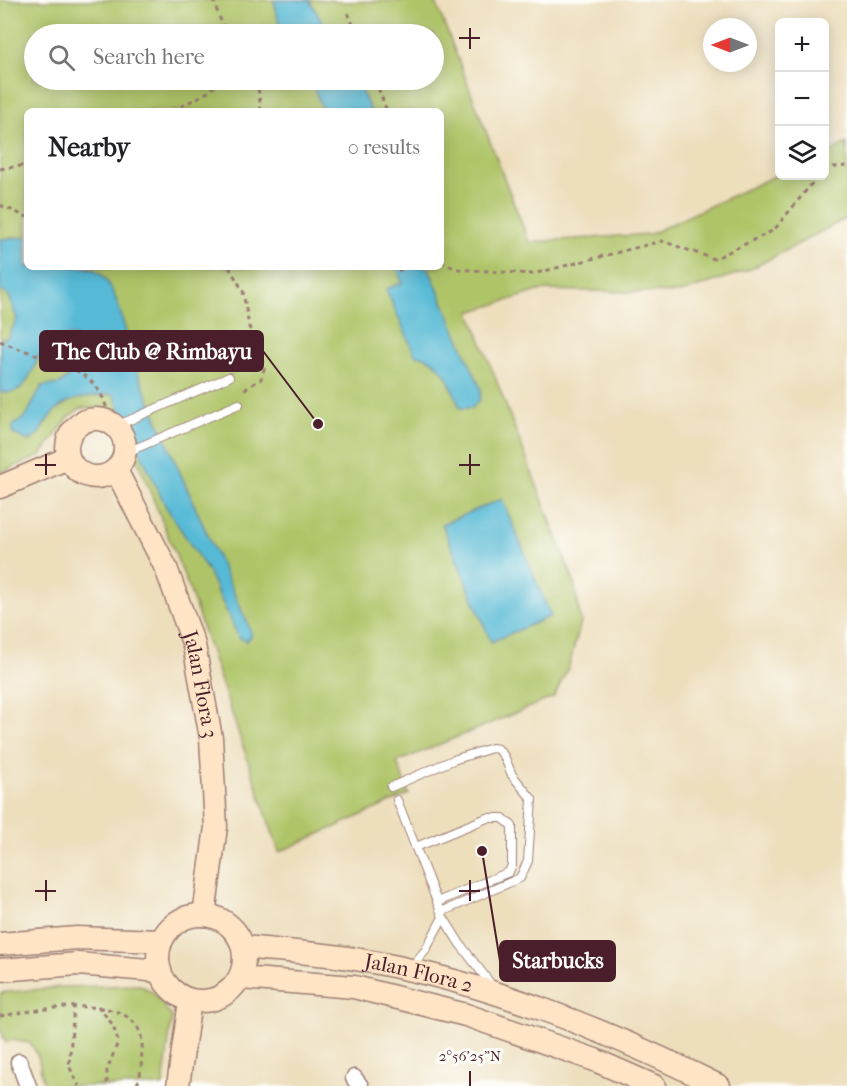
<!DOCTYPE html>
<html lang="en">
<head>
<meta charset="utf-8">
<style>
	body { margin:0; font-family:"IM FELL French Canon",serif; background:#f6f6f6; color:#202124 }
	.controls { position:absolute; right:18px; top:18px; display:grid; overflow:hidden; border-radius:9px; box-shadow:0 3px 15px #0003 }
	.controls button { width:54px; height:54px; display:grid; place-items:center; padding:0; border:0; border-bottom:2px solid #e0e0e0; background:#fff; color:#202124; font:30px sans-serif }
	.compass { position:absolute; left:703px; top:18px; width:54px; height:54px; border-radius:50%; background:#fff; box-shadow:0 3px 15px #0003; rotate:270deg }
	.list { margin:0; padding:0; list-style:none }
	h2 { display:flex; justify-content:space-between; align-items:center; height:78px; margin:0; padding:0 24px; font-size:26px }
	h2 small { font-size:20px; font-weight:400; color:#757577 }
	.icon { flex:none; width:33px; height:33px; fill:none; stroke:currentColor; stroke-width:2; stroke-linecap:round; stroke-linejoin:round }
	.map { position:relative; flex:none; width:847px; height:1086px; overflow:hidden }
	.search { position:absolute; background:#fff; box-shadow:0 3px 15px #0003; left:24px; top:24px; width:420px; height:66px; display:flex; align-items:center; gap:15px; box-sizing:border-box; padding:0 21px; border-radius:33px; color:#757577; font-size:22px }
	.panel { position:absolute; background:#fff; box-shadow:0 3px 15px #0003; left:24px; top:108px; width:420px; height:162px; border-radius:9px }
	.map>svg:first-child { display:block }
	.green { fill:#afc468; stroke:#7c724a; stroke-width:1.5; fill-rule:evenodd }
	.water { fill:#57bad6; stroke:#506c80; stroke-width:1.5 }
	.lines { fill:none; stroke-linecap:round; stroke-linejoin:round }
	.lane-casing { stroke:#9c7e74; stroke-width:10 }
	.street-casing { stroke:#9c7e74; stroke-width:19 }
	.secondary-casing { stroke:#9c7e74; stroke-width:25 }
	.path { stroke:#9c7e74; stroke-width:3; stroke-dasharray:4.5 4.5; stroke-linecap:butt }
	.lane { stroke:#fff; stroke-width:8 }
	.street { stroke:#fff; stroke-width:16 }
	.secondary { stroke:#ffe4c6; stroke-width:22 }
	.ticks { fill:none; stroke:#4a1f2b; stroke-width:2 }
	.labels { text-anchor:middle; stroke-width:6; stroke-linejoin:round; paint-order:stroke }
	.street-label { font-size:21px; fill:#4a1f2b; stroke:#fdfcf7 }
	.ticks-label { font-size:15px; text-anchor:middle; fill:#4a1f2b; stroke:#fdfcf7; stroke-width:6; stroke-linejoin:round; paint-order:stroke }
	.leader { fill:none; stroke:#4a1f2b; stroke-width:2 }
	.callout-dot { fill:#4a1f2b; stroke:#fdfcf7; stroke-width:2 }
	.callout { fill:#4a1f2b; stroke:#4a1f2b; stroke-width:2 }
	.callout-label { font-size:22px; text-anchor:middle; font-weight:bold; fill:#fff }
</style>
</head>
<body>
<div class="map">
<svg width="847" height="1086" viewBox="0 0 847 1086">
	<rect width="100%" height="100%" fill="#fdfcf7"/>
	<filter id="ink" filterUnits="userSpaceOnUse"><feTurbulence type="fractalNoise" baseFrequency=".0167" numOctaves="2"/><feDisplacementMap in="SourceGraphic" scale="12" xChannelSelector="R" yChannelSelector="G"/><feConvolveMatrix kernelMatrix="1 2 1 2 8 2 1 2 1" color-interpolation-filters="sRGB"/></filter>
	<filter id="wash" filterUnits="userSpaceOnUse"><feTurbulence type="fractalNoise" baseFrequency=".008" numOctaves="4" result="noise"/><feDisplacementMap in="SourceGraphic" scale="24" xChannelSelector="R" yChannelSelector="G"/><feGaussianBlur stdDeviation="1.35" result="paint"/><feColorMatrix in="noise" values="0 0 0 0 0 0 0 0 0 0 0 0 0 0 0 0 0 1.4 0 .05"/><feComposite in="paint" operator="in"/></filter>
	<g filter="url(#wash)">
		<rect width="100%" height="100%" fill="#eddebc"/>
		<path class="green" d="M0 0H333L335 2 435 0 529 242 650 234 779 174 824 176 825 154 847 143V218L751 269 680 293 542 290 470 312 574 582 581 622 569 666 554 697 397 762 409 794 279 852 189 588 117 409 81 408 69 417 40 456 0 473ZM34 34H434V80H34ZM27 111H441V267H27Z
			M140 985 154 993 172 1017 163 1086H46C37 1074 45 1061 30 1043L11 1040 6 1043 0 1029V993L62 987Z"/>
		<path class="water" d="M274 0H309L330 34H281Z
			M311 80H356L371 111H323Z
			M27 237V267C45 267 90 261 102 275 121 295 126 341 136 368 170 454 209 538 247 622L252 635 247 641 239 638 208 571 166 507 113 394C86 398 65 395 48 419 41 429 40 435 29 441L13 434V426L26 416 42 386 60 384 72 373 83 351 80 341 74 336C26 333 42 400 0 392V340L8 337 17 319 9 296 0 290V239Z
			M397 267H428L481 389 480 399 472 408H460C452 386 442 357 415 355L386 289 402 283Z
			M502 499 551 616 491 642 442 524Z"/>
	</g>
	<g filter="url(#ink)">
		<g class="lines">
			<g class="lane-casing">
				<path id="lane" d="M116 426 229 377
					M125 453 239 404
					M391 787 453 760 492 748 498 749 504 756 512 775 532 799 528 861 520 878 441 912
					M397 800 443 917 460 944 493 987
					M416 847 487 818H503L512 826V865L509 872 437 902
					M411 967 425 951 443 917"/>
			</g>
			<g class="street-casing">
				<path id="street" d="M19 1062 28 1086
					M354 1078 360 1086"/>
			</g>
			<g class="secondary-casing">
				<g id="secondary">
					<circle cx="96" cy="448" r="29"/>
					<path id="s1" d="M116 470 166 568 194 645 211 738 216 827 204 915"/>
					<path d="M0 487 68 458"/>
					<circle cx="201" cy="958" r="43"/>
					<path d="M0 944 77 938 160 941"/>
					<path id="s2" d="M243 947C282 951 322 953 361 960 485 981 606 1030 719 1086"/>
					<path d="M0 970 78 964 160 971"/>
					<path d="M240 978 354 987 466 1015 595 1060 654 1086"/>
					<path d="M178 1086 190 1001"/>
				</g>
			</g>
			<path class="path" d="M213 0 222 24 236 34
				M348 13 357 34
				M222 24 223 34
				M257 80 261 111
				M375 80 387 111
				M173 111 210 91 220 80
				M824 168 847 166
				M0 169 27 165
				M0 205 27 217
				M441 261 456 269 533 274 662 241 714 259 774 230 818 176
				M229 267 243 291 249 327 262 355 264 369 261 379 242 391
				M398 271 406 267
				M0 341C39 360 101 362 108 416
				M74 1005 69 1066 79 1086
				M98 1006 113 1025 118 1042 107 1070V1086
				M0 1016C35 1011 147 985 142 1050 141 1062 142 1075 136 1086"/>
			<use href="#lane" class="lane"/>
			<use href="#street" class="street"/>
			<use href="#secondary" class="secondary"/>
		</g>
	</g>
	<path class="ticks" d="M470 28V49M459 38H480M46 454V475M470 454V475M35 465H56M459 465H480M46 880V901M470 880V901M35 891H56M459 891H480M470 1071V1086"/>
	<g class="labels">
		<g class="street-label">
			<text dy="7" stroke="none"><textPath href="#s1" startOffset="232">Jalan Flora 3</textPath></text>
			<text dy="7" stroke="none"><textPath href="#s2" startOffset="178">Jalan Flora 2</textPath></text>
		</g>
	</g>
	<g class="ticks-label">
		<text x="470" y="1061">2°56'25"N</text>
	</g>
	<path class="leader" d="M318 424L263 351M482 851L500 961"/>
	<g class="callout-dot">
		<circle cx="318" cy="424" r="6"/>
		<circle cx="482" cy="851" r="6"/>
	</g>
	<g class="callout">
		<rect x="40" y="331" width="223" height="40" rx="6"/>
		<rect x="500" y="941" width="115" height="40" rx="6"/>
	</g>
	<g class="callout-label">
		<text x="152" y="359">The Club @ Rimbayu</text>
		<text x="558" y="968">Starbucks</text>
	</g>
</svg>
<div class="controls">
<button>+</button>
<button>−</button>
<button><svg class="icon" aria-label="layers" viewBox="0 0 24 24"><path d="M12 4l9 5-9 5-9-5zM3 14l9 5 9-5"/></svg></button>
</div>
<svg class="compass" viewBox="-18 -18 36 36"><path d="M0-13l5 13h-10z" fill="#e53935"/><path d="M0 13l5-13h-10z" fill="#757577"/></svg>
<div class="search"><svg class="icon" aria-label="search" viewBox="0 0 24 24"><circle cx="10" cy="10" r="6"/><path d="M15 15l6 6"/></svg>Search here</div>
<section class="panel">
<h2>Nearby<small>0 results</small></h2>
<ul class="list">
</ul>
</section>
</div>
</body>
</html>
